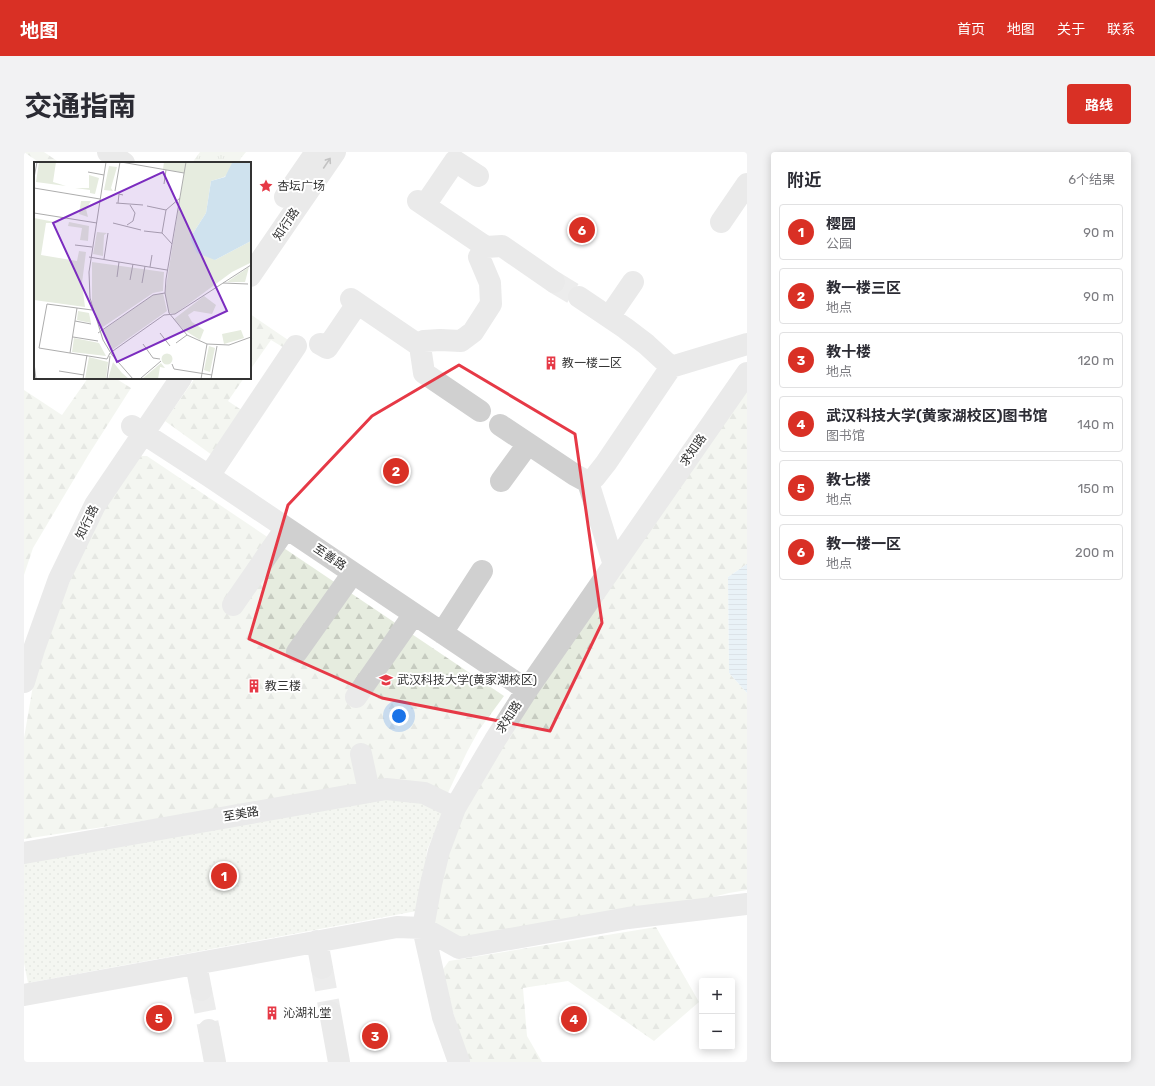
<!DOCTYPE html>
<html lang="zh">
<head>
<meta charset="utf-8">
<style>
	body { margin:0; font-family:Rubik,"Noto Sans SC",sans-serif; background:#f2f2f3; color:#2b2b33 }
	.controls { position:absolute; right:12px; bottom:12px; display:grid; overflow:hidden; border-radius:4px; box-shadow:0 2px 10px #0003 }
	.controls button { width:36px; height:36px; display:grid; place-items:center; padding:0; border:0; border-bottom:1px solid #e1e1e2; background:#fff; color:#2b2b33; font:20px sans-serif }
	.you { position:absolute; left:375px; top:564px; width:14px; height:14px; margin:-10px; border:3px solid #fff; border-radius:50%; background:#1a73e8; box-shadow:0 0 0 6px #1a73e833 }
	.badge { display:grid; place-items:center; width:26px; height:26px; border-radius:50%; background:#d93025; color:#fff; font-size:13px; font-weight:700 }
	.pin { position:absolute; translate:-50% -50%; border:2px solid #fff; box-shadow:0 1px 4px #0006 }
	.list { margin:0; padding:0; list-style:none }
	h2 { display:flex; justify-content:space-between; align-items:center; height:52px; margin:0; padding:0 16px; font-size:17px }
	h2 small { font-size:13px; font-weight:400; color:#7c7c81 }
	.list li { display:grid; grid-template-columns:26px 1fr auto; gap:12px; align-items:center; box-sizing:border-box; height:56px; margin:0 8px 8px; padding:0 8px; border:1px solid #e1e1e2; border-radius:4px }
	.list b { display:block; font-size:15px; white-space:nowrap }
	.list p { margin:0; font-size:13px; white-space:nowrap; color:#7c7c81 }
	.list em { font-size:13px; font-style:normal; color:#7c7c81 }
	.map { position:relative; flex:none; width:723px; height:910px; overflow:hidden; border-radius:4px }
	header { display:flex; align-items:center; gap:24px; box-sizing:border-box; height:56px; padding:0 20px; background:#d93025; color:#fff }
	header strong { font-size:19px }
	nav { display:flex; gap:22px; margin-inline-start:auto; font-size:14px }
	.intro { display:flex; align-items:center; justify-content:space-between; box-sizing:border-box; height:96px; padding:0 24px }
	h1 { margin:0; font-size:28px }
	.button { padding:10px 18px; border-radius:4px; background:#d93025; color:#fff; font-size:14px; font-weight:700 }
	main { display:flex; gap:24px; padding:0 24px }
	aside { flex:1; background:#fff; border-radius:4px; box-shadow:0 2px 10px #0003 }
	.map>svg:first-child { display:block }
	.grass { fill:url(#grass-tufts) }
	.forest { fill:url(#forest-firs) }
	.garden { fill:url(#garden-dots) }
	.water { fill:url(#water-rules) }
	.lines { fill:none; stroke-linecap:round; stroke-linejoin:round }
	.minor-tunnel { stroke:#d6d6d6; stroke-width:22; stroke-dasharray:22 11; stroke-linecap:butt }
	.minor { stroke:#d0d0d0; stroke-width:22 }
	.oneway { stroke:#7a7a7a }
	.marked { fill:none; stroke:#e63946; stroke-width:3; stroke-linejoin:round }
	.labels { text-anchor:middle; stroke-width:4; stroke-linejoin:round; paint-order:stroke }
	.poi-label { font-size:12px; fill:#333; stroke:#fff; text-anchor:start }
	.street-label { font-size:12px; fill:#333; stroke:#fff }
	.inset-road { fill:none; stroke:#adadad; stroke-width:1 }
	.view { fill:#7b2cbf; fill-opacity:0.15; stroke:#7b2cbf; stroke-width:2 }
	.inset-edge { fill:none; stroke:#333; stroke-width:2 }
</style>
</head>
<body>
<header>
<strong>地图</strong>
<nav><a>首页</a><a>地图</a><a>关于</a><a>联系</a></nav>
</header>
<div class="intro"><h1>交通指南</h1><a class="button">路线</a></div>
<main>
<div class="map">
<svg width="723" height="910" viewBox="0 0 723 910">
	<defs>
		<pattern id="grass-tufts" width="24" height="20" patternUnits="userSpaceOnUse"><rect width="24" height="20" fill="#e6ecdf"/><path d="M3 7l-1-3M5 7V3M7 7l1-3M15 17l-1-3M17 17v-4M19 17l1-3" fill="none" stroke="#c6cbc0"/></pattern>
		<pattern id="forest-firs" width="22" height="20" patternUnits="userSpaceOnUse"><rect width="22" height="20" fill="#e6ecdf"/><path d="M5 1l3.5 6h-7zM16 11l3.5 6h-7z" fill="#c6cbc0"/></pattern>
		<pattern id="garden-dots" width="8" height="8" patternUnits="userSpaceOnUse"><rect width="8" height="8" fill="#e6ecdf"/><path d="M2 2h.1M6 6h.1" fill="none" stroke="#c6cbc0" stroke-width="1.8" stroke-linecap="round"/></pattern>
		<pattern id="water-rules" width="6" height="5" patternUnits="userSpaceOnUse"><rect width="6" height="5" fill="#cfe2ee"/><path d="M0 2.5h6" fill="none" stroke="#b2c2cd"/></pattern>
	</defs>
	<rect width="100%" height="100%" fill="#fff"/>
	<path class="grass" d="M176 0H222L217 6 215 11H168Z"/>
	<path class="forest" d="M0 0H20L36 11H16Z
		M226 162 267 190 262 197 247 188 226 218Z
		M723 221V412L704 425 705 521 723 541V738L705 741 604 766 435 796 399 776 431 656Z
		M64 226H91L107 236 65 302 9 396 0 423V238L38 263Z
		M171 226H220L204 249 219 259 188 303 141 269Z
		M114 304H123L480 544 455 578 443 600 423 643 158 663 0 687V586L11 522 30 465 76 362Z
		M632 775 675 850 630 889 544 829 499 836 503 884 518 910H444L417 820 425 809Z"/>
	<path class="garden" d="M362 637 423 652 403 698 398 758 4 831 0 811V701Z"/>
	<path class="water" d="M723 412V541L705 521 704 425Z"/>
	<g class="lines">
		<path class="minor-tunnel" d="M530 130 555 145
			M298 816 306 860
			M177 838 185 878"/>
		<path class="minor" d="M84 0 100 11
			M261 45 292 0
			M394 49 462 95 478 94 530 130
			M401 53 431 9 454 24
			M697 70 723 32
			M226 124 311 0
			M555 145 601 176 622 192 647 215
			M327 147 396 194 400 221 456 259
			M585 165 609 130
			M296 192 303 196 333 152
			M396 194 400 189 416 188 437 189 449 180 467 152 466 131 455 105 462 95
			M476 273 551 323 564 330 571 325 582 311 647 215 723 192
			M108 274 185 324 503 538
			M185 324 272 194
			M477 329 504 292
			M564 330 590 413
			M209 453 262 376
			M418 481 458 419
			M273 500 329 421
			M0 530 10 497 35 427 71 353 157 226
			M332 545 390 462
			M337 602 345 639
			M0 701 362 637 400 641 431 656
			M293 789 298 816
			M172 812 177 838
			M0 843 373 775 399 776 435 796 604 766 723 752
			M306 860 315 910
			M185 878 191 910
			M435 910 419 865 399 776 407 732 415 699 431 656 471 588 503 538 723 221"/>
	</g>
	<defs><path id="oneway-shaft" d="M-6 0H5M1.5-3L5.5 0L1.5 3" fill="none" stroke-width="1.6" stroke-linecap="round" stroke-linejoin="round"/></defs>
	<use class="oneway" href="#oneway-shaft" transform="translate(303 11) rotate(-56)"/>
	<path d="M0 0H723V910H0ZM435 213 551 282 578 471 526 579 358 546 225 487 264 353 348 264Z" fill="#fff" fill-opacity=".55" fill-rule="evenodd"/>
	<path class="marked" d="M435 213 551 282 578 471 526 579 358 546 225 487 264 353 348 264Z"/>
	<defs>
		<g id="sight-bare" transform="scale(1.08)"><path d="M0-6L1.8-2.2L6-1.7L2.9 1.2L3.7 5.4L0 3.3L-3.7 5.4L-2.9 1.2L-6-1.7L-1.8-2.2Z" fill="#e63946" stroke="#fff" stroke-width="2.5" paint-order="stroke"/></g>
		<g id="building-bare" transform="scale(1.08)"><path d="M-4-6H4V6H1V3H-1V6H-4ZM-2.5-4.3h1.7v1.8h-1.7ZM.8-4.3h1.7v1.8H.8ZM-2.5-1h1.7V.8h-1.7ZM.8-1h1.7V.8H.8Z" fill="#e63946" stroke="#fff" stroke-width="2.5" paint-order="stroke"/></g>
		<g id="university-bare" transform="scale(1.08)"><path d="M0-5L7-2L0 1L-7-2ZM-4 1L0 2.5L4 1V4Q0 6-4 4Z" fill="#e63946" stroke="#fff" stroke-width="2.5" paint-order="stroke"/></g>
	</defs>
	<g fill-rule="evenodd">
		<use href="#sight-bare" x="242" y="34"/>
		<use href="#building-bare" x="527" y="211"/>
		<use href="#university-bare" x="362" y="528"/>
		<use href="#building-bare" x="230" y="534"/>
		<use href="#building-bare" x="248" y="861"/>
	</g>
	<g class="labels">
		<g class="poi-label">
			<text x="253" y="38">杏坛广场</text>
			<text x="538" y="215">教一楼二区</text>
			<text x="373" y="532">武汉科技大学(黄家湖校区)</text>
			<text x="241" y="538">教三楼</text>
			<text x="259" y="865">沁湖礼堂</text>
		</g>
		<g class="street-label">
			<text transform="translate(262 72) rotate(-56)" y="4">知行路</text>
			<text transform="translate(669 298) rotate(-55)" y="4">求知路</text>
			<text transform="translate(63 370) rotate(-64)" y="4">知行路</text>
			<text transform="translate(306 405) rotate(34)" y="4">至善路</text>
			<text transform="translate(485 565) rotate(-57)" y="4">求知路</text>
			<text transform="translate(217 662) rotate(-10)" y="4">至美路</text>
		</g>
	</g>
	<g transform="translate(10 10)">
		<rect width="217" height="217" fill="#fff"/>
		<path d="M47 39H57L52 47 54 55 45 52ZM127.5 197a5.5 5.5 0 1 1 11 0a5.5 5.5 0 1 1-11 0ZM127 201 131 206 126 205 124 217H108Z" fill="#e6ecdf"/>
		<path d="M5 0H22L19 20 32 24 2 20ZM130 0H210L190 15 177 19 172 51 156 76 181 98 217 79 216 101 198 110 141 152 135 151 131 131 150 11 129 7ZM75 4 83 5 77 26 79 29 70 28ZM55 13 65 16 61 32 56 31V28L41 26H55ZM0 56 26 61H12L7 93 43 99 45 89 52 90 48 121 51 145 0 138ZM35 60 55 64 54 79 46 78 48 66 34 64ZM63 70 73 71 70 73 69 94 59 92ZM58 100 130 110 129 129 119 131 66 167 58 140ZM215 105 211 120H193ZM170 134 182 143 178 152 160 149 154 153 158 160 170 168 166 178 150 168 140 157ZM44 149 55 151 57 161 43 158ZM207 168 210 176 190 182 188 172ZM40 176 65 181 72 194 38 190ZM175 184 181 186 176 210 170 208ZM55 195 74 200 72 217H51ZM79 200 88 211 95 217H74Z" fill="#e6ecdf"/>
		<path d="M129 131 133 149 78 188 68 169 119 133Z" fill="#e6ecdf"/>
		<path d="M210 0H217V79L181 98 163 91 156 76 172 51 177 19 191 15 198 1Z" fill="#cfe2ee"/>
		<path class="inset-road" d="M72 0 55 110 56 136 69 178 78 193 99 217M87 0 150 11M152 0 132 117 131 131 135 151 153 173 173 182 195 183 217 175M54 10 70 13M0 16 3 0M130 22 132 8M0 26 66 37M81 29 86 0M82 41 109 43M84 41 85 32 89 33M113 44 132 48M0 51 63 61M79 61 107 68M93 63 99 59 101 51 96 43M110 69 128 71 132 48 146 36M128 71 138 82M41 83 58 85M55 95 133 108M70 97 74 71M116 105 118 93M83 115 85 100M96 118 99 102M108 121 111 104M189 121 214 122M58 148 13 142 5 186 73 197 76 191 130 153 141 152 217 103M41 159 57 162M64 171 119 133 131 131M126 171 136 184M39 175 64 179M142 181 153 173M109 182 119 196 126 197M36 191 43 146M0 201 2 217M138 202 140 207 178 213M25 209 50 213M107 216 127 199M49 217 53 193M73 217 76 194M167 217 173 182M177 217 183 184"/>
		<path class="view" d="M129 10 193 149 83 200 19 61Z"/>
		<rect width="217" height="217" class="inset-edge"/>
	</g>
</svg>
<div class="controls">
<button>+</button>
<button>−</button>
</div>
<div class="you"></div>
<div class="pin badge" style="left:200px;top:724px">1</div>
<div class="pin badge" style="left:372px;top:319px">2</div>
<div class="pin badge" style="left:351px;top:884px">3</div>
<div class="pin badge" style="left:550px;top:867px">4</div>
<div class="pin badge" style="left:135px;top:866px">5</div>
<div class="pin badge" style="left:558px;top:78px">6</div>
</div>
<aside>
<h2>附近<small>6个结果</small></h2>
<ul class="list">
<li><span class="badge">1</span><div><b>樱园</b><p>公园</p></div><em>90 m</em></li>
<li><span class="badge">2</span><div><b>教一楼三区</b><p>地点</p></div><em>90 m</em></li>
<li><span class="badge">3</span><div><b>教十楼</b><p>地点</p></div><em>120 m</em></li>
<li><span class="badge">4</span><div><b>武汉科技大学(黄家湖校区)图书馆</b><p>图书馆</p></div><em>140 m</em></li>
<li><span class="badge">5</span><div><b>教七楼</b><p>地点</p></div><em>150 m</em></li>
<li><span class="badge">6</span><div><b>教一楼一区</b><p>地点</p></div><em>200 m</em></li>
</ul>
</aside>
</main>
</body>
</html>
